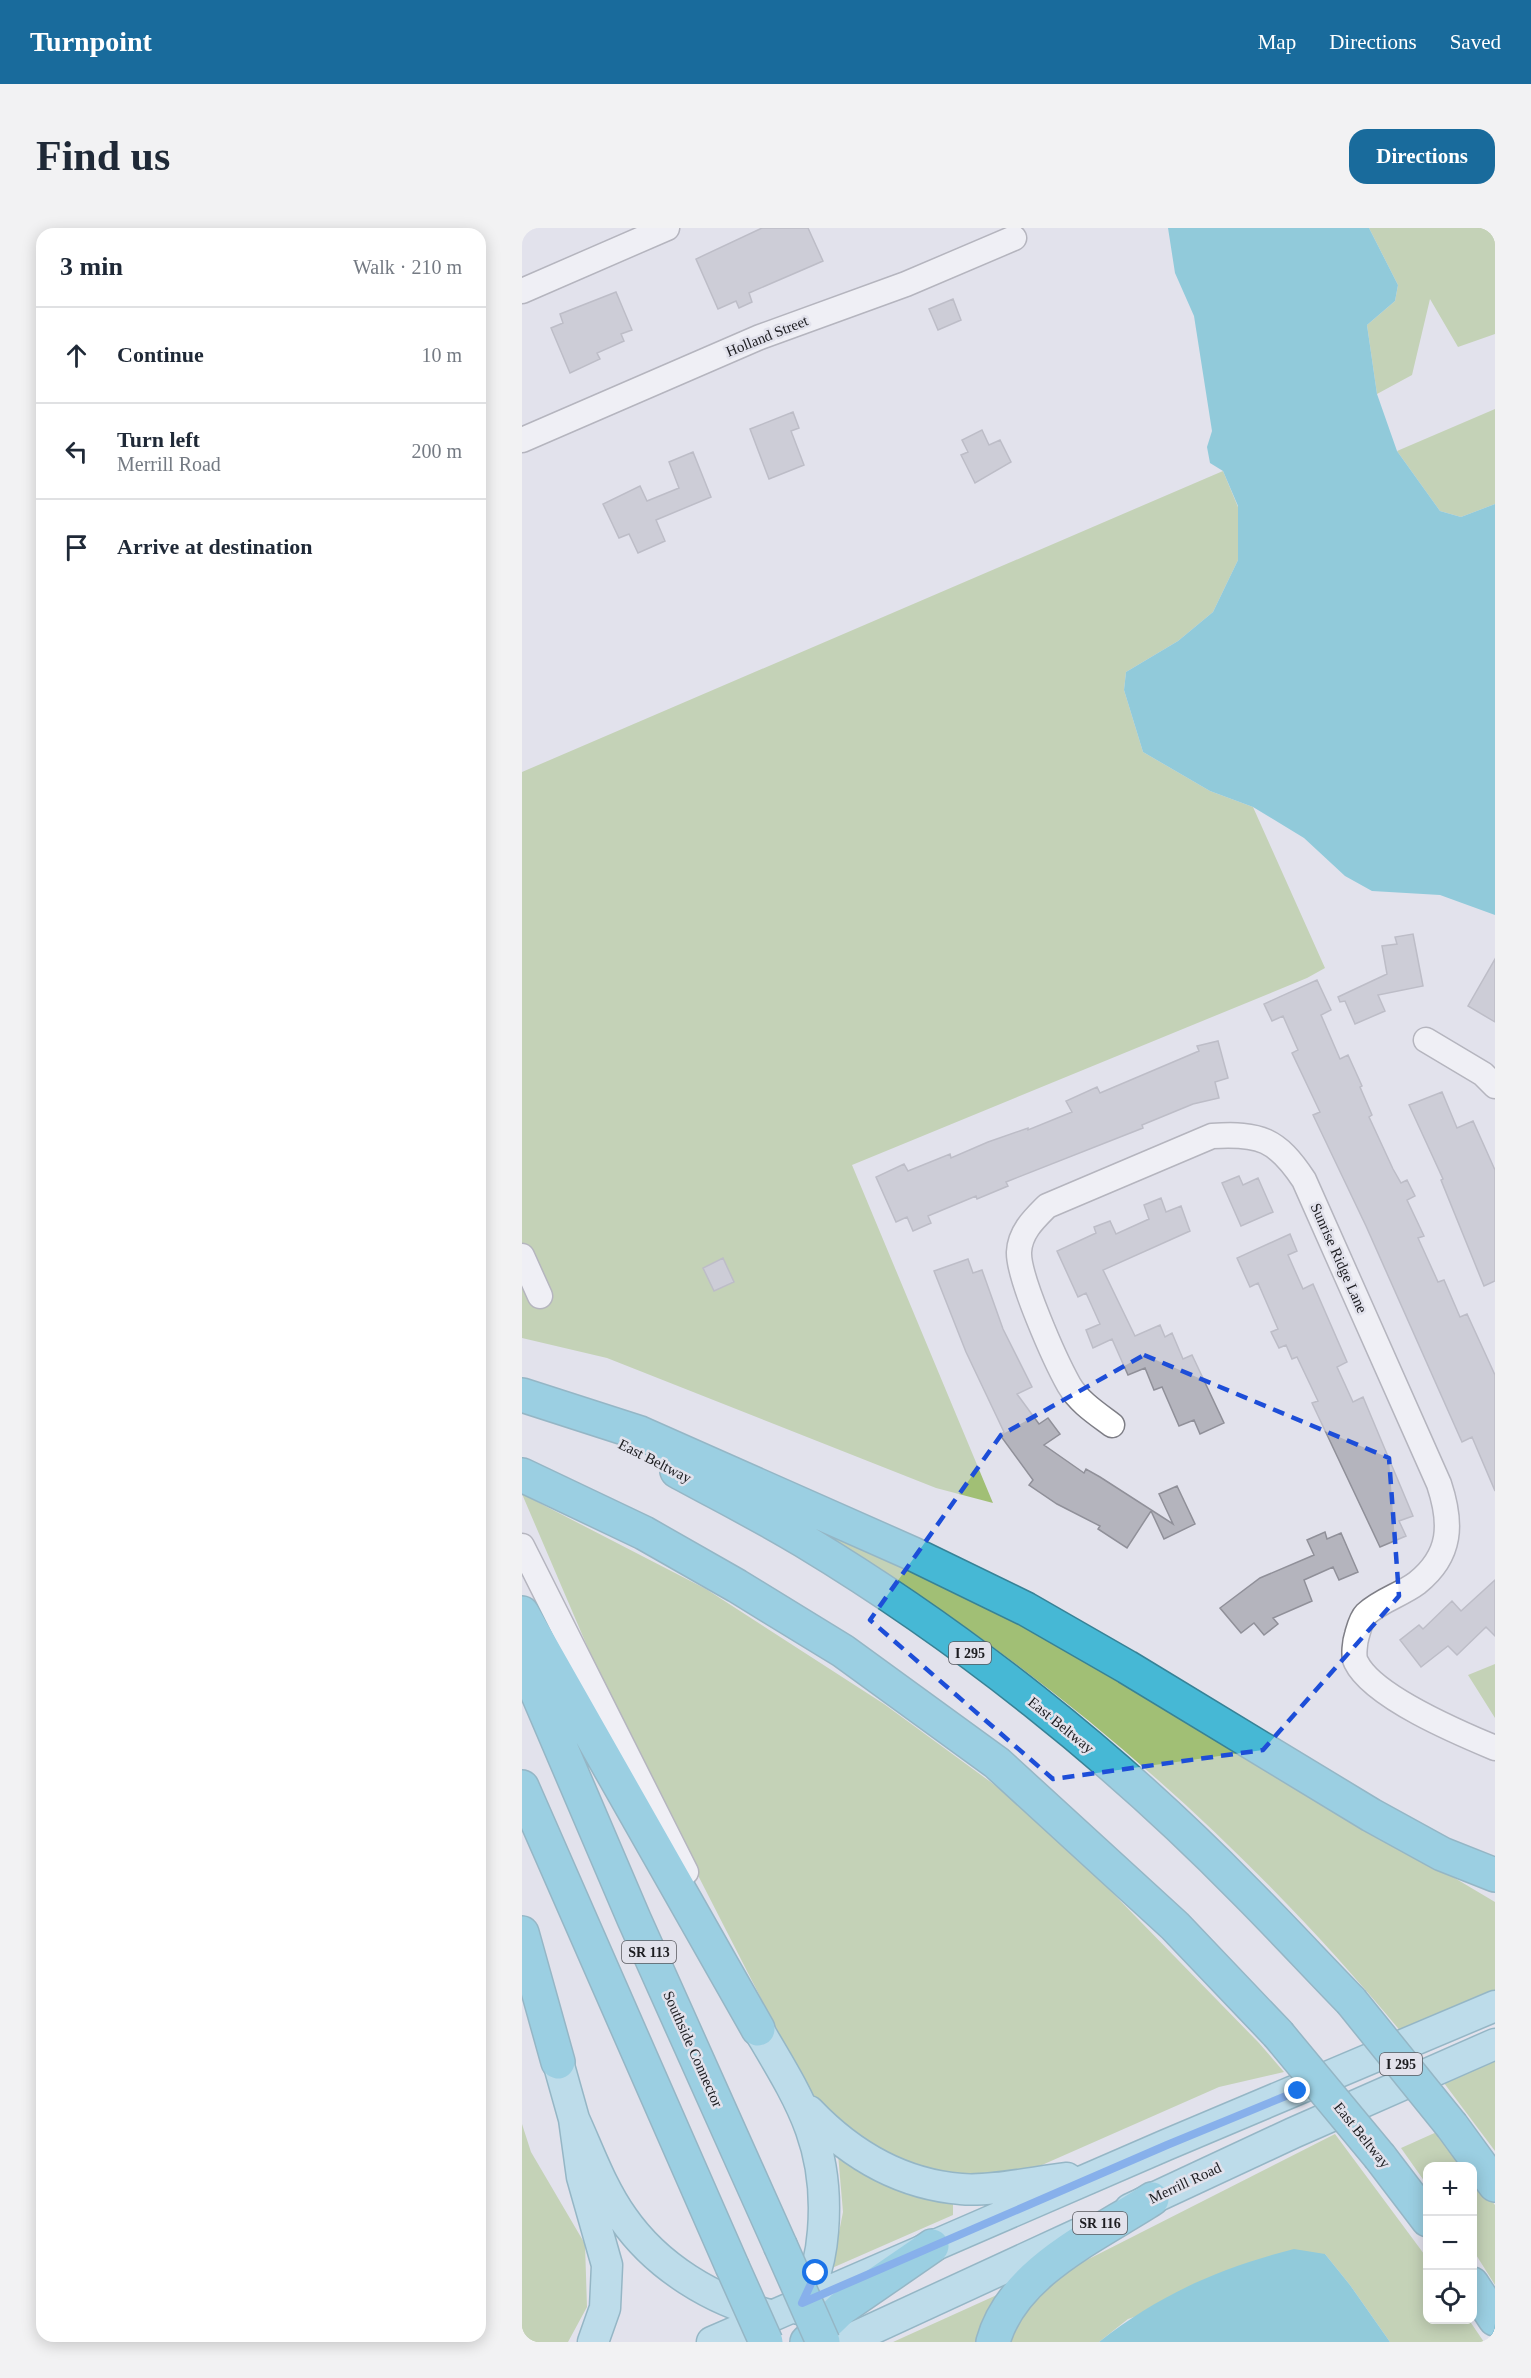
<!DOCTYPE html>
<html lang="en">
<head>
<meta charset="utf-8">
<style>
	body { margin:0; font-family:"Times New Roman",serif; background:#f2f2f3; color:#1f2937 }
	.controls { position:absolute; right:18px; bottom:18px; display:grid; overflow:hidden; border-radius:12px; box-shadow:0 3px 15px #0003 }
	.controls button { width:54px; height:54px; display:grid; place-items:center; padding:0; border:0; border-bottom:2px solid #e0e1e3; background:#fff; color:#1f2937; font:30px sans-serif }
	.stop { position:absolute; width:18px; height:18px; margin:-14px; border:4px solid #1a73e8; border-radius:50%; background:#fff }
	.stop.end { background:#1a73e8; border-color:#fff; box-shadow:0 2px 6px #0008 }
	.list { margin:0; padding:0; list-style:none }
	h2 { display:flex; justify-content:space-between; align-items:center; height:78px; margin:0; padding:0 24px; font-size:26px }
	h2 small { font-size:20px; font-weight:400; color:#747a83 }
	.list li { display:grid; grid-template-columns:39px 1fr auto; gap:18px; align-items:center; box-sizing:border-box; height:96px; padding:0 24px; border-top:2px solid #e0e1e3 }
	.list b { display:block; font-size:22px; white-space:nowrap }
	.list p { margin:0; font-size:20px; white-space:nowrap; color:#747a83 }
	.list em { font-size:20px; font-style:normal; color:#747a83 }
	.icon { flex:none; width:33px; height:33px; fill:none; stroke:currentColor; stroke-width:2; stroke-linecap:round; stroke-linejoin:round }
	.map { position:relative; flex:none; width:973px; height:2114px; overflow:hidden; border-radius:18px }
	header { display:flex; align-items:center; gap:36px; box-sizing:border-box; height:84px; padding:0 30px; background:#196b9c; color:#fff }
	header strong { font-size:28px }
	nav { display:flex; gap:33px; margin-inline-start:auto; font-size:21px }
	.intro { display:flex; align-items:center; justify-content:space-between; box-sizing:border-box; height:144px; padding:0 36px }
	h1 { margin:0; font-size:42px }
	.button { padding:15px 27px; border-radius:18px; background:#196b9c; color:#fff; font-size:21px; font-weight:700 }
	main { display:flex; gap:36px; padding:0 36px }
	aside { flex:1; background:#fff; border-radius:18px; box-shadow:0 3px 15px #0003 }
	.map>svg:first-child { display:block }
	.green { fill:#a1bf75 }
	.water { fill:#2faec4 }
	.building { fill:#b4b4bd; stroke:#909099; stroke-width:1.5 }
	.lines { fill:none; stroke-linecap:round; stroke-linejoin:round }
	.minor-casing { stroke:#7e7e86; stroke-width:27 }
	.major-casing { stroke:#388296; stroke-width:33 }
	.highway-casing { stroke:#388296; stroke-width:36 }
	.minor { stroke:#fff; stroke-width:24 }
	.major { stroke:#90d4e6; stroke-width:30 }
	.highway { stroke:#46b8d5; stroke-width:33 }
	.highway-bridge-casing { stroke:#388296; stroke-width:36; stroke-linecap:butt }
	.highway-bridge { stroke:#46b8d5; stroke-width:33 }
	.route { stroke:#1a73e8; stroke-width:8 }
	.marked { fill:none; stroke:#1d4ed8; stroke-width:4.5; stroke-dasharray:12 8; stroke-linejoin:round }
	.labels { text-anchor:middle; stroke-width:5; stroke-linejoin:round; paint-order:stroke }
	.shield { fill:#e2e2ec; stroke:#58585e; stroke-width:1.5 }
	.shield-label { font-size:14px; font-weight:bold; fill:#1d1d21 }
	.street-label { font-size:15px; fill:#1d1d21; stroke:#e2e2ec }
</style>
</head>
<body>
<header>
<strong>Turnpoint</strong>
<nav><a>Map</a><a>Directions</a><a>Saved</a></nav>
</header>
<div class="intro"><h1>Find us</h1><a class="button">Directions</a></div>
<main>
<aside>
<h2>3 min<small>Walk · 210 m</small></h2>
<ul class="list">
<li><svg class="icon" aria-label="ahead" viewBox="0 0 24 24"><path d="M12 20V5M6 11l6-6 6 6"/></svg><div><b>Continue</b></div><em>10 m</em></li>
<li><svg class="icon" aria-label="left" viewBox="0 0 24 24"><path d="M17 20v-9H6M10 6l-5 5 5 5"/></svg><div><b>Turn left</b><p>Merrill Road</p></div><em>200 m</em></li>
<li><svg class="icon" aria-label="arrive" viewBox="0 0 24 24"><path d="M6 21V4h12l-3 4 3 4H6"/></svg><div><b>Arrive at destination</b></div></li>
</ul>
</aside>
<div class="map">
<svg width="973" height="2114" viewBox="0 0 973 2114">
	<rect width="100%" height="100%" fill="#e2e2ec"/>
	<path class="green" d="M847 0H973V106L936 119 908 71 890 147 855 166 845 97 873 73 876 57Z
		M973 181V276L939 289 918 283 875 223Z
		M701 243 716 279V332L691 384 656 413 604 444 602 462 621 524 688 563 731 579 803 740 785 750 330 937 471 1275 414 1260 85 1130 0 1110V544Z
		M0 1266 184 1361 362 1476 470 1555 536 1609 737 1815 762 1844 697 1859 520 1937 491 1946 416 1951 365 1933 291 1872 98 1495Z
		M261 1282 443 1359 973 1674V1767L880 1805C751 1649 603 1511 436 1394 380 1355 319 1319 261 1282Z
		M973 1436V1490L946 1447Z
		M973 1827V1923L919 1851Z
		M0 1896 9 1924 63 2016 65 2079 46 2114H0Z
		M917 1903 944 1938H906L905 1957 879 1920Z
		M813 1906 905 2030 906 2092H947L962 2114H868L828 2057 803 2026 606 2091 577 2114H483C493 2082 525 2057 551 2039Z
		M316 1926 431 1972V1987L310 2040 321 1984Z
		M950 1947 973 1977V2057L951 2022Z
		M477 2066 464 2114H371Z"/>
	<path class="water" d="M646 0H847L876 57 873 73 845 97 855 166 875 223 918 283 939 289 973 276V687L918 667 850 663 823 648 782 610 731 579 688 563 621 524 602 462 604 444 656 413 691 384 716 332V278L701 243 688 235 685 219 690 203 672 88 653 45Z
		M772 2021 803 2026 828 2057 868 2114H577C638 2066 698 2040 772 2021Z"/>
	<path class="building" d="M240 0H286L301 33 227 65 230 74 217 80 214 73 196 81 174 31Z
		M94 64 110 102 99 106 102 113 75 125 78 131 48 145 29 100 41 95 38 86Z
		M431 71 439 92 416 102 407 81Z
		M271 184 277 200 269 203 282 237 247 251 228 201Z
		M460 202 467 217 478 212 489 234 453 255 439 227 446 224 440 212Z
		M171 224 189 269 134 292 143 313 116 325 107 306 97 310 81 276 118 258 125 273 157 260 147 234Z
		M891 706 901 758 856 767 863 783 833 796 823 773 818 774 816 769 865 746 860 718 875 716 873 709Z
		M973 731V794L946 778Z
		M795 752 809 782 799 787 818 831 826 827 840 858 838 859 850 887 847 889 871 941 879 955 885 952 893 968 885 972 902 1008 896 1010 916 1054 922 1052 938 1089 945 1086 973 1147V1263L950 1209 940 1214 844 998 791 887 798 884 770 825 776 822 761 788 750 793 742 776Z
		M696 813 706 850 693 854 697 870 671 876 620 897 621 900 484 954 486 958 455 971 454 968 406 988 409 995 391 1003 385 989 374 994 354 949 382 936 386 943 428 926 429 930 466 914 506 900V902L550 884 544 873 575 859 578 865 677 823 675 818Z
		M920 864 935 900 951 893 973 942V1053L962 1058 919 952 921 951 887 877Z
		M717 948 721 957 736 950 751 984 719 998 700 955Z
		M639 970 644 984 659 978 668 1003 581 1042 613 1108 638 1097 643 1109 650 1105 661 1131 670 1127 702 1195 678 1206 672 1192 657 1198 640 1159 632 1162 623 1140 606 1147 590 1111 571 1120 564 1102 578 1096 564 1065 556 1069 535 1023 574 1005 572 999 588 993 594 1006 627 991 622 977Z
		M768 1006 775 1023 766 1027 781 1061 791 1056 825 1134 815 1139 831 1174 841 1169 891 1288 877 1293 884 1308 858 1319 790 1175 796 1173 775 1129 770 1131 764 1117 757 1120 749 1104 756 1101 736 1055 728 1059 715 1030Z
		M201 1030 212 1054 192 1063 181 1040Z
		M446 1031 451 1045 460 1042 481 1101 510 1159 495 1166 517 1196 526 1190 538 1206 522 1217 562 1245 564 1241 578 1249 651 1296 637 1266 655 1258 673 1296 642 1311 629 1283 605 1320 576 1301 578 1298 535 1276 507 1257 511 1252 478 1207 482 1204 444 1124 412 1043Z
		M803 1304 805 1311 819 1305 836 1344 817 1352 811 1339 782 1352 790 1373 751 1390 756 1396 742 1407 732 1395 719 1405 698 1380 738 1350 792 1327 785 1312Z
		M973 1352V1408L964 1399 935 1427 926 1418 899 1439 878 1412 897 1397 901 1401 930 1373 939 1383Z"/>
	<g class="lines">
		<g class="minor-casing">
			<path id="minor" d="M0 63 145 0
				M0 212 238 109 384 56 492 10
				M904 812 961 846 973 858
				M0 1028 18 1068
				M590 1197C574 1185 557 1174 547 1157 533 1132 496 1049 497 1024 498 1004 512 991 525 978L690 908C738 905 755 911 782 952L917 1256C930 1295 930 1327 895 1355 879 1367 859 1372 844 1386 839 1391 837 1400 835 1407 833 1413 831 1428 834 1434 851 1469 937 1505 973 1520
				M0 1318 164 1644"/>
		</g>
		<g class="major-casing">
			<path id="major" d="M236 1801C278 1872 308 1917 301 2003 299 2030 292 2058 276 2081
				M36 1834 52 1891 60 1949 85 2037 83 2080 71 2114
				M287 1883C329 1927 378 1956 439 1961 467 1964 516 1953 545 1950
				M52 1891C67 1924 80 1961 101 1990 135 2039 191 2073 248 2087
				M608 1981 771 1905 973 1816
				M190 2114 644 1917 973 1778
				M322 2114 556 2006"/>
		</g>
		<g class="highway-casing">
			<path id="highway" d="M0 1167 118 1205 391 1326 504 1381 605 1439 849 1587 920 1626 973 1647
				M155 1243C197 1266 241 1288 282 1313 441 1409 592 1529 722 1662 758 1698 793 1736 829 1773
				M0 1247 122 1305 215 1358 321 1423 475 1535 653 1698 756 1806
				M0 1385 236 1801
				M0 1429 112 1691 258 2017
				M0 1559 210 2038
				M0 1705 36 1834
				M930 1898 973 1957
				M858 1929 906 1992
				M950 2056 973 2091
				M285 2114 320 2080 410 2018
				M471 2114C490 2044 573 2008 630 1971"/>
		</g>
		<use href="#minor" class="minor"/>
		<use href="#major" class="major"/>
		<use href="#highway" class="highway"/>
		<g class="highway-bridge-casing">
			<path id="highway-bridge" d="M829 1773 930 1898
				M756 1806 858 1929
				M258 2017 301 2114
				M210 2038 244 2114"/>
		</g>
		<use href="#highway-bridge" class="highway-bridge"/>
	</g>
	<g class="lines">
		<path class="route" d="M294 2045 280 2075 645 1917 776 1863"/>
	</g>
	<path d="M0 0H973V2114H0ZM622 1127 867 1230 877 1368 741 1522 531 1551 348 1392 479 1207Z" fill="#e2e2ec" fill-opacity=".55" fill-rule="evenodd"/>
	<path class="marked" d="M622 1127 867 1230 877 1368 741 1522 531 1551 348 1392 479 1207Z"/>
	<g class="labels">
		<g class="shield">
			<rect x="427" y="1414" width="42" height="22" rx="4.5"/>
			<rect x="100" y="1713" width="54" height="22" rx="4.5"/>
			<rect x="858" y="1825" width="42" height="22" rx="4.5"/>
			<rect x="551" y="1984" width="54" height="22" rx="4.5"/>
		</g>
		<g class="shield-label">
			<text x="448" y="1430">I 295</text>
			<text x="127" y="1729">SR 113</text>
			<text x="879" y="1841">I 295</text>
			<text x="578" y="2000">SR 116</text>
		</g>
		<g class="street-label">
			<text transform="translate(245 108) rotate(-22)" y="5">Holland Street</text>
			<text transform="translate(817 1030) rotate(66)" y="5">Sunrise Ridge Lane</text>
			<text transform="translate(133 1233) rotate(27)" y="5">East Beltway</text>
			<text transform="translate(539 1497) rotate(39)" y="5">East Beltway</text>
			<text transform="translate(171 1821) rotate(66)" y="5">Southside Connector</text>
			<text transform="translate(840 1907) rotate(51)" y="5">East Beltway</text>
			<text transform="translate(663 1955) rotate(-25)" y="5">Merrill Road</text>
		</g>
	</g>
</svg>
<div class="controls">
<button>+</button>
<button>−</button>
<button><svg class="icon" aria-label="locate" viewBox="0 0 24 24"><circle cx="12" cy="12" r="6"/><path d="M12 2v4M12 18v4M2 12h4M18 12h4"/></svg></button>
</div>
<div class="stop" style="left:294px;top:2045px"></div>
<div class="stop end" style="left:776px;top:1863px"></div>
</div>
</main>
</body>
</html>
